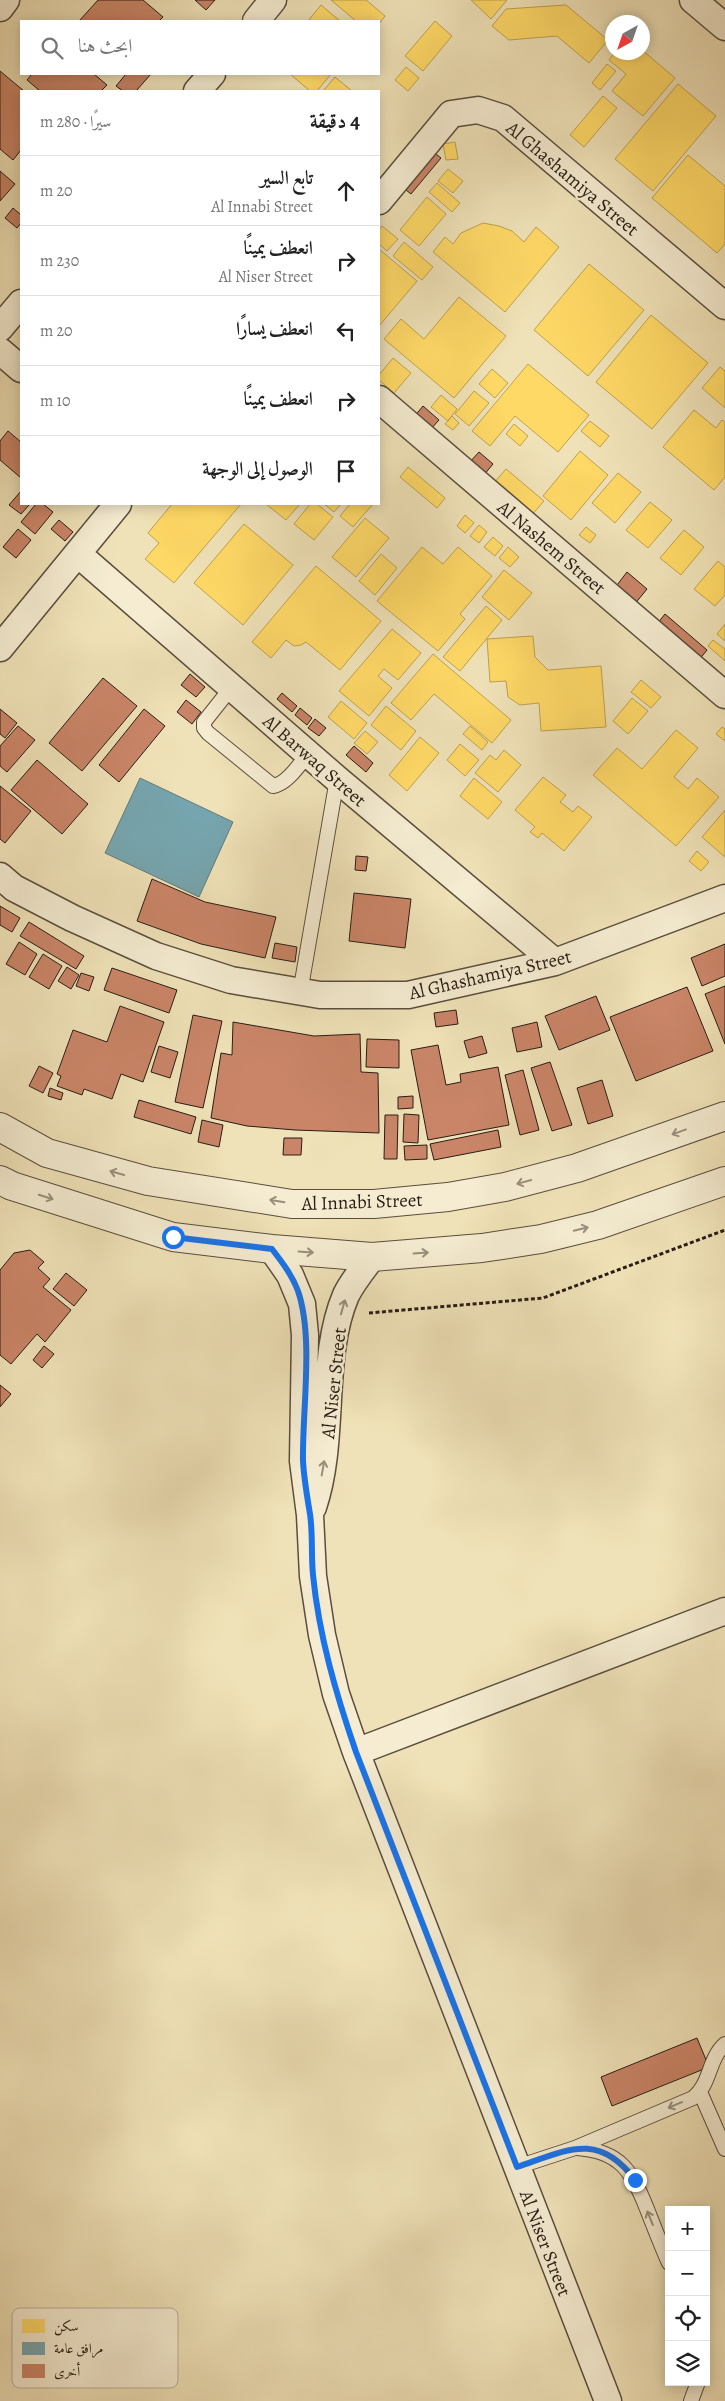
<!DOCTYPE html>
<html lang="ar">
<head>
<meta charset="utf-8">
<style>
	body { margin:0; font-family:Alegreya,Amiri,serif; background:#f6f6f6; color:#222; direction:rtl }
	.controls { position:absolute; right:15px; bottom:15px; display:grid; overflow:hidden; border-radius:0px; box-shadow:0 2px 12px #0003 }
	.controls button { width:45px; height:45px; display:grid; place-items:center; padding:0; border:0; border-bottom:1px solid #e0e0e0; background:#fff; color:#222; font:25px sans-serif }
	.compass { position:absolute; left:605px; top:15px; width:45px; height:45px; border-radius:50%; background:#fff; box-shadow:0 2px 12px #0003; rotate:220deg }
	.stop { position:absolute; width:15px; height:15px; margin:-11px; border:4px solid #1a73e8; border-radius:50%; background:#fff }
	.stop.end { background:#1a73e8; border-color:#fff; box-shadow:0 1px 5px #0008 }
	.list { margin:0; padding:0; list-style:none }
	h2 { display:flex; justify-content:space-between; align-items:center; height:65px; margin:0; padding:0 20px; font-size:21px }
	h2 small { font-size:16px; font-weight:400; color:#767676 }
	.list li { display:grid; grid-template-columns:32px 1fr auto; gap:15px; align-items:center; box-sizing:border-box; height:70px; padding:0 20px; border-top:1px solid #e0e0e0 }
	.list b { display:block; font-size:19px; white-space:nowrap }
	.list p { margin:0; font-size:16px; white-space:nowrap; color:#767676 }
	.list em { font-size:16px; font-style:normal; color:#767676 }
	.icon { flex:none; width:28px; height:28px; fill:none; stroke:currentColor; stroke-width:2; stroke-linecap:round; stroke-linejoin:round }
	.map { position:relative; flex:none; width:725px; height:2401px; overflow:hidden; direction:ltr }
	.search { position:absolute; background:#fff; box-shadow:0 2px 12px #0003; left:20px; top:20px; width:360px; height:55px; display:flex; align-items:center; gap:12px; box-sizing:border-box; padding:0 18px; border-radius:0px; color:#767676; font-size:19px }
	.panel { position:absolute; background:#fff; box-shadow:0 2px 12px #0003; left:20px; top:90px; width:360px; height:415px; border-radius:0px; direction:rtl }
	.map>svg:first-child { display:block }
	.homes { fill:#ffd966; stroke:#bea14e }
	.public { fill:#76a5af; stroke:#5f7c81 }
	.building { fill:#ca8568; stroke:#281d15 }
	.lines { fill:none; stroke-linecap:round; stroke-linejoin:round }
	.service-casing { stroke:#5a4e3e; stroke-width:16 }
	.minor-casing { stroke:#5a4e3e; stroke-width:29 }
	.tertiary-casing { stroke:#5a4e3e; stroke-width:30 }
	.path { stroke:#281d15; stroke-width:3; stroke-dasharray:4 2.5; stroke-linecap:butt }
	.service { stroke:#f5ecd1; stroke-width:14 }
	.minor { stroke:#f5ecd1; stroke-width:26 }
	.tertiary { stroke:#f5ecd1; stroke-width:28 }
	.oneway { stroke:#998f7c }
	.route { stroke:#1a73e8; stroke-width:6 }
	.labels { text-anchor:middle; stroke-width:5; stroke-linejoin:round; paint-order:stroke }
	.street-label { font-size:19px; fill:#281d15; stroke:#f5ecd1 }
	.key { fill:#f5ecd1; stroke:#b8ae99; stroke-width:1 }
	.key-label { font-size:14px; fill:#281d15 }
</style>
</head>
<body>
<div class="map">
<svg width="725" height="2401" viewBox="0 0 725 2401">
	<rect width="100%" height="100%" fill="#f0e2b8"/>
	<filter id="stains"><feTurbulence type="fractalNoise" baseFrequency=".004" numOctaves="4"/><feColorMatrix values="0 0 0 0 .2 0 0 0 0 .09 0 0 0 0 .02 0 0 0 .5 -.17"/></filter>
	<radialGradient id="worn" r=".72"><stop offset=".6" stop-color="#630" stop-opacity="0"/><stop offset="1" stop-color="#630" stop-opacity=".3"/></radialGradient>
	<path class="homes" d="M331 0H366L385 16 379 24V21H356Z
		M471 0H507L491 19Z
		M321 5 340 21H308Z
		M566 5 608 40 589 63 557 36 509 40 492 26 506 9Z
		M435 21 452 36 423 71 405 56Z
		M642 50 675 78 643 116 612 91 626 74 609 60 615 52H642Z
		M607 64 616 71 600 90 592 83Z
		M406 67 419 78 408 91 395 80Z
		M290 74H331L317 91H310Z
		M335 77 352 91H323Z
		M678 84 716 116 653 191 615 159Z
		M603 96 617 108 584 147 570 135Z
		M455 142 458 159 446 160 443 144Z
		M688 155 725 186V244L717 253 652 198Z
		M448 169 463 181 453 193 438 181Z
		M437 183 460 203 452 212 429 192Z
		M427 197 446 214 419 246 400 230Z
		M483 223 499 226 512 231 524 242 536 227 559 247 505 312 433 252 445 237 453 244 461 233Z
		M382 226 398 239 387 251 379 244V230Z
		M404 242 433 267 422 280 393 256Z
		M379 249 417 281 379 326Z
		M589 264 644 310 588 376 534 330Z
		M459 297 506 336 454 398 384 339 401 319 424 339Z
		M651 315 708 363 652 429 596 382Z
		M393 358 411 373 394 393 379 380V375Z
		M528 364 589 415 558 452 515 416 490 446 472 431Z
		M720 367 725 371V408L702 388Z
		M492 369 508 383 495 398 479 384Z
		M474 391 489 403 469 426 455 414Z
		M441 395 457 409 448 421 431 407Z
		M694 410 716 428 722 420 725 422V477L714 490 663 447Z
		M452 416 459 423 453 430 445 424Z
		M590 421 609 436 600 447 581 431Z
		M514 424 528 436 520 446 506 434Z
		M580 451 608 475 571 520 543 496Z
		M408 467 445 498 437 508 400 477Z
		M506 469 544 501 531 516 493 484Z
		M618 473 641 492 615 523 592 503Z
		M650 502 672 520 648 548 626 530Z
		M172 504H241L174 583 145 559 159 543 148 533Z
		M266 504H300L286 520Z
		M310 504H317L333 517 314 540 294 524Z
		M324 504H341L334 512Z
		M350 504H373L353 527 340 516Z
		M465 515 474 523 465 533 457 526Z
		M365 518 389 538 356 577 332 557Z
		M244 524 293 565 243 625 194 583Z
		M479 525 487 532 479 543 470 536Z
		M586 527 596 535 590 543 579 535Z
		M684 530 704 547 681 575 660 558Z
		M493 537 503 546 495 556 484 547Z
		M422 547 443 564 458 547 492 576 460 614 465 619 438 651 377 601Z
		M508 547 519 557 510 567 499 558Z
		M381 554 397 568 375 595 359 581Z
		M718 561 725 567V595L715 606 694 589Z
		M316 566 381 621 340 670 306 642 301 645 294 646 286 640 271 658 252 642Z
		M504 570 532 593 509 620 482 597Z
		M486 606 502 620 460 671 443 657Z
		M725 624V641L717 634Z
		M392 629 421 653 398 680 384 669 378 676 392 688 369 716 339 691Z
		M533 636 535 657 548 670 601 666 606 727 541 731 539 703 520 705 508 697 506 681 490 682 487 639Z
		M713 640 725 649V661L708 646Z
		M433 654 511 720 492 743 434 694 411 720 391 703Z
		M641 680 661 697 651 708 631 692Z
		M632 698 648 711 628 734 613 721Z
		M341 701 367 723 354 739 328 717Z
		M386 706 416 731 401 750 371 725Z
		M470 726 488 742 482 750 463 734Z
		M722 727 725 729V741L716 734Z
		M676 730 698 748 674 777 688 789 697 778 719 797 676 846 593 775 617 748 642 769Z
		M365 731 378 742 367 754 354 743Z
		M420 737 439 753 407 791 389 775Z
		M460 744 479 760 465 776 447 760Z
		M504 750 521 765 498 792 475 773 490 755 496 760Z
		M543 777 566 795 560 802 573 812 578 806 592 817 564 851 542 833 538 838 530 832 535 827 515 810Z
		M474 778 502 802 488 819 460 796Z
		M725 810V857L702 837Z
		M697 851 709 862 701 871 689 861Z"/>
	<path class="public" d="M140 778 233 822 199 897 105 853Z"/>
	<path class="building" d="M98 0H143L163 17 159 21H79Z
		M195 0H215L206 10Z
		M0 71 24 91H21V150L13 160 0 149Z
		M32 74H94L107 85 101 91H40L27 80Z
		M126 74H151L136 91H123L116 86Z
		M431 150 441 158 411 194 401 186Z
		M0 171 15 184 0 201Z
		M13 208 21 215V223L17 228 5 218Z
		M423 406 439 420 430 430 414 417Z
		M8 431 21 442V478L0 460V441Z
		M479 452 493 464 483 476 468 464Z
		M21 491V504H30L21 514 9 505Z
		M36 504H43L53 512 35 534 21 522Z
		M59 520 73 532 65 541 51 529Z
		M18 529 31 540 16 558 3 547Z
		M627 572 647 589 634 605 614 589Z
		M665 614 707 650 699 660 657 624Z
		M190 674 205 687 196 697 181 685Z
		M103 678 137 706 82 771 49 743Z
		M282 693 297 706 292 712 277 699Z
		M186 700 201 712 192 724 177 712Z
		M300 708 312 718 307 725 295 715Z
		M0 709 17 723 5 738 0 734Z
		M144 709 165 726 119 782 99 765Z
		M315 719 326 728 319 736 308 728Z
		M18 726 35 740 7 772 0 766V746Z
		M354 746 373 763 366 772 346 755Z
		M37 760 88 804 62 834 11 790Z
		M0 786 31 811 5 843 0 839Z
		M356 856 368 857 366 871 355 870Z
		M152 879 205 902 276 917 265 958 201 944 137 921Z
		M354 893 411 899 405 948 349 941Z
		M0 906 20 918 12 932 0 925Z
		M29 922 84 956 76 969 20 936Z
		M19 942 37 954 25 975 6 964Z
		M275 943 297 947 295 962 272 958Z
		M725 944V976L702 986 691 958Z
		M43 954 62 966 49 989 29 977Z
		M67 967 79 975 71 989 58 981Z
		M112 968 177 990 169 1013 104 990Z
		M81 973 94 977 89 991 76 986Z
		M725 986V1044L705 994Z
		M687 987 713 1051 636 1081 610 1017Z
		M596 996 610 1030 559 1050 545 1016Z
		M120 1006 164 1022 143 1082 121 1074 112 1099 84 1089 82 1095 57 1086 61 1076 57 1074 73 1030 107 1042Z
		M456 1010 458 1024 436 1027 434 1013Z
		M193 1015 222 1021 203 1108 175 1102Z
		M233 1022 314 1036 360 1034 361 1072 378 1073 379 1133 295 1130 247 1126 211 1118 221 1053 232 1055Z
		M537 1022 542 1047 517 1052 512 1028Z
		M482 1036 487 1053 469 1058 464 1041Z
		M367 1039 399 1040V1068L366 1067Z
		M438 1045 446 1085 461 1082 460 1074 498 1067 509 1125 428 1140 411 1050Z
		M159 1046 178 1052 170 1078 151 1072Z
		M550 1062 572 1125 552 1131 531 1068Z
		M39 1066 53 1073 43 1093 29 1086Z
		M523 1070 539 1130 520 1135 505 1075Z
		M602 1080 613 1116 588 1124 577 1088Z
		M50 1088 63 1093 61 1100 48 1096Z
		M413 1096V1108L398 1109V1097Z
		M139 1100 196 1117 191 1134 134 1117Z
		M404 1114 419 1115 418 1143 403 1142Z
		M385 1115H398L397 1159H384Z
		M202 1120 223 1125 219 1147 198 1142Z
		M498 1130 501 1147 434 1160 430 1144Z
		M284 1138H302L301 1155H283Z
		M427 1145V1159L405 1160 404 1146Z
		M30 1250 44 1262 38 1268 50 1279 43 1287 71 1310 45 1342 37 1334 11 1364 0 1355V1270L14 1253Z
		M66 1273 87 1290 74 1306 53 1289Z
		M44 1346 54 1354 42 1368 33 1360Z
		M0 1385 11 1394 0 1407Z
		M697 2038 709 2067 612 2106 601 2077Z"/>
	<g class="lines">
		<g class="service-casing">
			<path id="service" d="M231 688 204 722V728L208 733 273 786C287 784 299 765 308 754
				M300 993 337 779
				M700 2092 725 2149
				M577 2148C621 2151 632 2172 647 2209 654 2227 661 2245 669 2263
				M517 2167 575 2148 693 2098C711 2084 708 2059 725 2044
				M691 2401 698 2382"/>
		</g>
		<g class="minor-casing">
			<path id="minor" d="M693 0 725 27
				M0 8 6 0
				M256 21 273 0
				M197 91 212 74
				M379 201 451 114 478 110 503 118 725 306
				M0 328 21 303
				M0 351 21 369
				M379 399 725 695
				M78 554 337 779 555 962
				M0 648 118 504
				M0 876 14 888 72 918 156 956 231 980 320 995H408L555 962 725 898
				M272 1249 290 1275 302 1304 305 1335 303 1461 310 1515 313 1576 322 1635 336 1694 356 1752 608 2401
				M313 1507C336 1439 319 1358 346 1295 353 1281 363 1269 372 1257
				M356 1752 725 1611"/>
		</g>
		<g class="tertiary-casing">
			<path id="tertiary" d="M0 1127 47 1153 148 1181 292 1204H374L448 1197 505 1187 577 1168 725 1116
				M0 1180 12 1186 173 1237 272 1249 372 1257 482 1248 541 1239 598 1225 725 1181"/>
		</g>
		<path class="path" d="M369 1313 543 1298 725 1230"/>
		<use href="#service" class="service"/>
		<use href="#minor" class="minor"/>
		<use href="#tertiary" class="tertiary"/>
	</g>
	<defs><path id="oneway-shaft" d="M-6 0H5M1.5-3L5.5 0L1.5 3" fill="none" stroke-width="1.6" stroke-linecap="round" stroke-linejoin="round" transform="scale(1.25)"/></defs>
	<g class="oneway">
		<use href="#oneway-shaft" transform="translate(679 1132) rotate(160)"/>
		<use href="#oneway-shaft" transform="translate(117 1173) rotate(-164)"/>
		<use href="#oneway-shaft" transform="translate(524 1182) rotate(165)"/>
		<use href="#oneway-shaft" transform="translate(46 1197) rotate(18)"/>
		<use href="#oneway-shaft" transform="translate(277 1201) rotate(-171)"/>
		<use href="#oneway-shaft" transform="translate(581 1229) rotate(-14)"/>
		<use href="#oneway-shaft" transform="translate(306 1252) rotate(4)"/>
		<use href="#oneway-shaft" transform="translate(421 1253) rotate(-4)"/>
		<use href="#oneway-shaft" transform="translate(343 1307) rotate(-74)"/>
		<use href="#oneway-shaft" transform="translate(323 1468) rotate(-80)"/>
		<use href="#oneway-shaft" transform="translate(675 2105) rotate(157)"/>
		<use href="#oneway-shaft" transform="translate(650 2218) rotate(-112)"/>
	</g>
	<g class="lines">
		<path class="route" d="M173 1237 272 1249C282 1262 292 1275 298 1291 314 1338 302 1411 303 1461 304 1479 307 1496 310 1514 313 1534 311 1555 313 1575 319 1636 336 1694 356 1752L517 2167C565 2151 598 2130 635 2180"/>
	</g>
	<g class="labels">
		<g class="street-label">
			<text transform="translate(573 178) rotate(40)" y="7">Al Ghashamiya Street</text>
			<text transform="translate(552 547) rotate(40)" y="7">Al Nashem Street</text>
			<text transform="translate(315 760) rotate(41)" y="7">Al Barwaq Street</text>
			<text transform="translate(490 974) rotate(-13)" y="7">Al Ghashamiya Street</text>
			<text transform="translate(362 1201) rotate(-2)" y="7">Al Innabi Street</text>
			<text transform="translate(333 1383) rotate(-84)" y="7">Al Niser Street</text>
			<text transform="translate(546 2243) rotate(69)" y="7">Al Niser Street</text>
		</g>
	</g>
	<rect x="12" y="2308" width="166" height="80" rx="8" class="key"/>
	<rect x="22" y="2319" width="23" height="14" fill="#ffd966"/>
	<rect x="22" y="2342" width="23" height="13" fill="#76a5af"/>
	<rect x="22" y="2364" width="23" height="14" fill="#ca8568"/>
	<g class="key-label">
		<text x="54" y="2331">سكن</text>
		<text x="54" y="2353">مرافق عامة</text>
		<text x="54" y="2376">أخرى</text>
	</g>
	<rect width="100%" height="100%" filter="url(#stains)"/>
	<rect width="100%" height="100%" fill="url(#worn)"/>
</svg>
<div class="controls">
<button>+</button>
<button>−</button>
<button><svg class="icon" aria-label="locate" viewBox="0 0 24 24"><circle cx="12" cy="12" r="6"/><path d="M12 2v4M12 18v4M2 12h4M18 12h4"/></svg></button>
<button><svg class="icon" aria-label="layers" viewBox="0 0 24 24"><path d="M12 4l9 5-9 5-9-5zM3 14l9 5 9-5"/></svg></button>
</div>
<svg class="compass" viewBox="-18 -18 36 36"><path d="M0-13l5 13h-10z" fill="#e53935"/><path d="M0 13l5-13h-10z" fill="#767676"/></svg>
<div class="stop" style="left:173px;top:1237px"></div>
<div class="stop end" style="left:635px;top:2180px"></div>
<div class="search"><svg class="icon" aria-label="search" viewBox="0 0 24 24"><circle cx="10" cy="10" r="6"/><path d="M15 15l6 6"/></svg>ابحث هنا</div>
<section class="panel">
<h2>4 دقيقة<small>سيرًا · 280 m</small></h2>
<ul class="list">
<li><svg class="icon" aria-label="ahead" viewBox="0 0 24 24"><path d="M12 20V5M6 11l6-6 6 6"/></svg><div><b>تابع السير</b><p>Al Innabi Street</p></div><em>20 m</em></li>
<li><svg class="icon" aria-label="right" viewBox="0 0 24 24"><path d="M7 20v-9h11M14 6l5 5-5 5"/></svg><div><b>انعطف يمينًا</b><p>Al Niser Street</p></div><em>230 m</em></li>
<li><svg class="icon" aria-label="left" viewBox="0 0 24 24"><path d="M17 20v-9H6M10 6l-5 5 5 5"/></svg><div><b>انعطف يسارًا</b></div><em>20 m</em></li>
<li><svg class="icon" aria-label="right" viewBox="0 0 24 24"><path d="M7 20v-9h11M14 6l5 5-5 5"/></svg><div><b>انعطف يمينًا</b></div><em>10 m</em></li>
<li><svg class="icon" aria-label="arrive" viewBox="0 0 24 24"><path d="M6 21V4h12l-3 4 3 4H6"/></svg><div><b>الوصول إلى الوجهة</b></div></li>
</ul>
</section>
</div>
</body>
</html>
